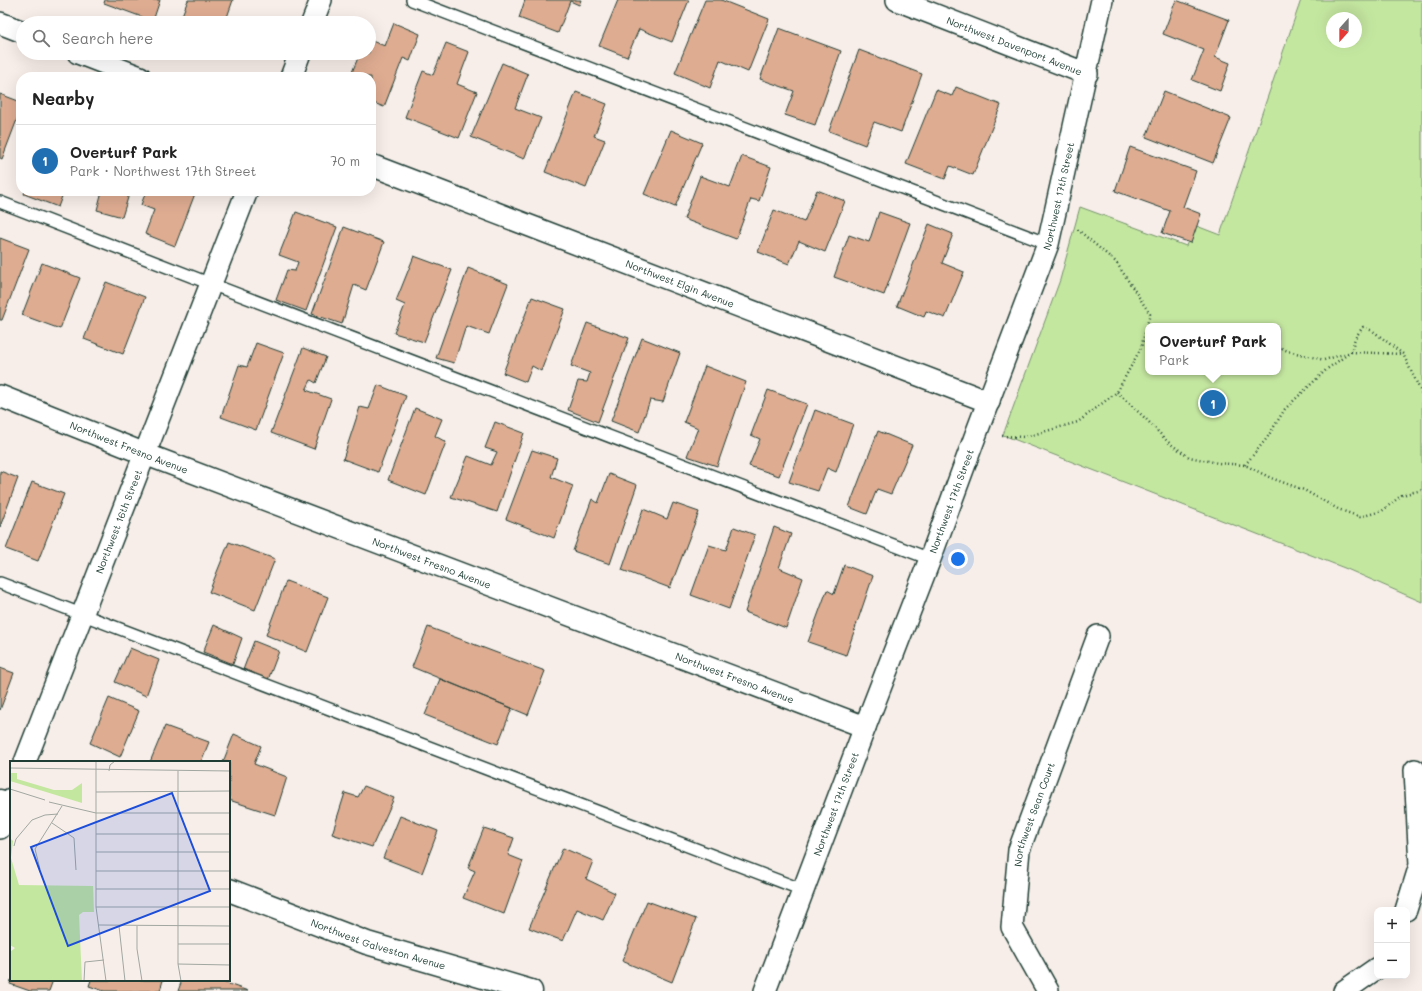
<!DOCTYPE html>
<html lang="en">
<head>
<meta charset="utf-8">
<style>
	body { margin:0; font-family:Mali,sans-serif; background:#f2f2f2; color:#222 }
	.controls { position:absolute; right:12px; bottom:12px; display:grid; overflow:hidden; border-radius:8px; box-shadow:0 4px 16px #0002 }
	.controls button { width:36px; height:36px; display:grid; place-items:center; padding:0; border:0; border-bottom:1px solid #e0e0e0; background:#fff; color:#222; font:20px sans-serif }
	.compass { position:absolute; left:1326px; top:12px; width:36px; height:36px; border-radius:50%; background:#fff; box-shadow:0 4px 16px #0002; rotate:201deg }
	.you { position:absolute; left:958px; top:559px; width:14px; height:14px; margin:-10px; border:3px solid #fff; border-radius:50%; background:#1a73e8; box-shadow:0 0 0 6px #1a73e833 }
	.badge { display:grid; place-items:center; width:26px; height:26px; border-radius:50%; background:#1f6fb2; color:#fff; font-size:13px; font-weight:700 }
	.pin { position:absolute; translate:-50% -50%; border:2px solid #fff; box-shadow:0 1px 4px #0006 }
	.popup { position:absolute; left:1145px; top:323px; width:136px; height:52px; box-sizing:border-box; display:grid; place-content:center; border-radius:8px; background:#fff; filter:drop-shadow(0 1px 3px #0005); font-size:13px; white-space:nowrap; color:#767676 }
	.popup b { font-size:15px; color:#222 }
	.popup::after { content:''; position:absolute; left:50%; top:100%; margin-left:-8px; border:8px solid transparent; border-top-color:#fff }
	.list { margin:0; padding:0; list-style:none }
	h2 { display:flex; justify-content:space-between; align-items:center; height:52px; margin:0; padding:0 16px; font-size:17px }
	h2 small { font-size:13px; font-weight:400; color:#767676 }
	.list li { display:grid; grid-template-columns:26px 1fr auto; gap:12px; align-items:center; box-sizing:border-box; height:72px; padding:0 16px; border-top:1px solid #e0e0e0 }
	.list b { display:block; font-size:15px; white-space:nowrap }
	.list p { margin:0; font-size:13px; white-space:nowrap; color:#767676 }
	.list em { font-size:13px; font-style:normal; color:#767676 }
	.icon { flex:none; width:22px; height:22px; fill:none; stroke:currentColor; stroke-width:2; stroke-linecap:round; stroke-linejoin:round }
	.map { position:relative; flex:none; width:1422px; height:991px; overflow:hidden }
	.search { position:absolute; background:#fff; box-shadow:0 4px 16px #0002; left:16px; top:16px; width:360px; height:44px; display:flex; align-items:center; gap:10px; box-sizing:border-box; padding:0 14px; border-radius:22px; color:#767676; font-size:15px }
	.panel { position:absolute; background:#fff; box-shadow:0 4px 16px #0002; left:16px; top:72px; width:360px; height:124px; border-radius:16px }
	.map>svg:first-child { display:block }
	.green { fill:#c4e7a0; stroke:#72926a; fill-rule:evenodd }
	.building { fill:#deac91; stroke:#1f3d34 }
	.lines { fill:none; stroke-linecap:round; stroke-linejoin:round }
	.lane-casing { stroke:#1f3d34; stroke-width:14 }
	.street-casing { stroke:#1f3d34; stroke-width:24 }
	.secondary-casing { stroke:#1f3d34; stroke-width:25 }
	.path { stroke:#1f3d34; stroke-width:2.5; stroke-dasharray:1 3; stroke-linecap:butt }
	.lane { stroke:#fff; stroke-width:11 }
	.street { stroke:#fff; stroke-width:21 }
	.secondary { stroke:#fff; stroke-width:22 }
	.labels { text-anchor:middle; stroke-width:3.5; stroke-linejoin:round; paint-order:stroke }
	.street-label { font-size:10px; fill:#1f3d34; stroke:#fff }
	.inset-road { fill:none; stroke:#a1a7a1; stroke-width:1 }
	.view { fill:#1d4ed8; fill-opacity:0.15; stroke:#1d4ed8; stroke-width:2 }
	.inset-edge { fill:none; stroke:#1f3d34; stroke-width:2 }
</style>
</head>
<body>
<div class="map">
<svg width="1422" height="991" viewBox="0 0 1422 991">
	<rect width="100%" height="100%" fill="#f8eee9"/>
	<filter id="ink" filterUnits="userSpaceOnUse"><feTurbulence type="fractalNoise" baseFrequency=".025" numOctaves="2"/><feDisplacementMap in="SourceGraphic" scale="8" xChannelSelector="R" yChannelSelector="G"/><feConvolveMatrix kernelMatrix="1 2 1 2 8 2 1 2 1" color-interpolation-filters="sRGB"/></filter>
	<g filter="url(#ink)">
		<path class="green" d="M1301 0H1422V602L1347 569 1003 435 1060 280 1080 207 1186 246 1194 225 1220 235ZM1332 18H1356V42H1332ZM1148 326H1278V372H1148Z"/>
		<path class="building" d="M105 0H160L153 21 104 3Z
			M188 0H233L225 23H179Z
			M525 0H581L579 5 570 1 558 33 519 18Z
			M618 0H689L672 42 639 29 627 57 599 46Z
			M705 0H721L769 19 748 72 720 60 710 88 675 73Z
			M1176 0 1229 20 1215 57 1230 63 1220 91 1192 80 1204 50 1163 34Z
			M394 23 420 34 410 61 403 58 384 107 371 102V77H350L360 53H369V40L385 46Z
			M779 28 841 51 815 125 785 115 794 91 760 79Z
			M446 43 469 52 457 84 477 92 459 138 405 117 423 71 433 75Z
			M859 50 922 74 901 132 874 122 865 145 829 131Z
			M502 63 528 74 515 108 541 118 524 159 471 137Z
			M956 87 1001 105 973 175 950 166 945 179 906 164 936 90 952 96Z
			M1164 91 1231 118 1213 163 1146 137Z
			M576 92 607 104 594 136 605 140 586 188 545 172Z
			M0 94 21 102V109L2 159 0 158Z
			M671 130 702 143 675 207 644 194Z
			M1130 147 1196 171 1183 207 1201 214 1191 243 1162 233 1170 211 1115 191Z
			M742 156 771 167 759 201 751 199 736 239 684 219 700 176 730 187Z
			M817 190 845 201 825 252 799 241 789 264 758 252 774 210 804 222Z
			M25 191H64L58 207 24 194Z
			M102 191H130L122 217 97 210Z
			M146 191H196L175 246 145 234 154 210 141 205Z
			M296 212 337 227 306 311 276 300 287 270 295 271 298 262 279 255Z
			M879 212 910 223 884 295 834 277 849 235 869 242Z
			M929 224 953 234 942 263 964 272 945 318 926 311 924 317 897 306Z
			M344 227 384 242 366 290 354 285 342 324 312 314Z
			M0 238 29 249 2 320H0Z
			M414 256 452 270 424 342 394 333 405 305 396 301Z
			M42 263 80 278 60 329 22 315Z
			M468 268 508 284 489 334 466 326 454 363 436 358Z
			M106 282 145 297 123 354 84 339Z
			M532 297 565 309 541 371 532 366 526 382 503 373Z
			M587 323 629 338 598 422 568 410 578 381 587 382 590 373 571 366Z
			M642 338 680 353 663 402 650 400 639 432 611 421Z
			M256 343 284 353 256 430 221 417 239 365 247 367Z
			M303 348 326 357 316 383 311 380 306 390 331 399 314 449 271 433Z
			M705 366 746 382 717 466 687 456 698 428 684 422Z
			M378 385 406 396 378 472 343 459 360 407 369 409Z
			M768 390 807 404 779 476 749 466 760 439 751 435Z
			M415 408 442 419 435 436 446 442 426 495 388 480Z
			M815 410 853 424 836 472 827 468 818 491 789 482Z
			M495 422 524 433 497 512 451 497 468 456 491 465 497 452 485 448Z
			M878 431 912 445 891 494 877 489 867 514 849 507Z
			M532 450 557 458 551 477 573 486 554 538 506 519Z
			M0 471 18 478 0 527Z
			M609 474 637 485 610 564 573 551 592 499 598 503Z
			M32 482 64 494 38 561 6 549Z
			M673 503 699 512 670 588 622 570 643 509 667 519Z
			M734 527 755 535 729 609 691 595 709 545 726 550Z
			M774 527 791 534 779 568 803 578 786 628 745 612Z
			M229 542 275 559 255 610 209 592Z
			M844 565 873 576 846 655 808 642 827 590 834 594Z
			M286 581 328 597 307 652 266 635Z
			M214 625 242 638 233 664 203 652Z
			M428 627 545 671 528 715 412 667Z
			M254 641 279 651 268 680 243 670Z
			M130 648 159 660 146 696 115 682Z
			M0 668 14 673 0 710Z
			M440 679 512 708 498 744 425 715Z
			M109 698 139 711 120 757 90 743Z
			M165 726 209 742 201 762H150Z
			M234 734 261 746 254 764 287 777 275 815 229 800V762H223Z
			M364 786 394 798 372 847 332 834 345 793 358 797Z
			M400 816 438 831 422 873 383 858Z
			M484 828 514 838 508 855 523 861 504 914 463 898 475 871 468 868Z
			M563 848 593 861 586 879 615 893 603 920 577 909 563 941 529 928Z
			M647 901 696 919 672 982 622 961Z
			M11 980H53L49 991H30L10 984Z
			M91 980H163L160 991H104L89 986Z
			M182 980H217L248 991H178Z"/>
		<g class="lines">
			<g class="lane-casing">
				<path id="lane" d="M412 0 1048 244
					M0 202 211 284 930 559
					M0 583 803 890"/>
			</g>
			<g class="street-casing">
				<g id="street">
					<path id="s1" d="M897 0 1087 74"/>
					<path d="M0 23 23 32"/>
					<path d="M312 23 321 0"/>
					<path d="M78 53 140 77"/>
					<path d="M291 77 300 53"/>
					<path id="s2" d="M371 165 989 402"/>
					<path id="s3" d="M0 396 145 454 865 727"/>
					<path id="s4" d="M25 762 247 191"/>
					<path d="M0 828 11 799"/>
					<path d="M1406 910 1420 865 1415 770"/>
					<path id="s5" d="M765 991 865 727 930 559 976 434 1048 244 1102 0"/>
					<path id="s6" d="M1048 991 1012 927 1019 850 1098 636"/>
					<path d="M1344 991 1377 968"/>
				</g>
			</g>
			<g class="secondary-casing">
				<g id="secondary">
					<path d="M0 801 11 805"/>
					<path id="s7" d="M229 890 367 943 531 991"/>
				</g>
			</g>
			<path class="path" d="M1278 347 1288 351 1324 360 1351 352 1402 354
				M1117 392 1146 419 1168 442 1189 457 1218 463 1245 465 1271 478 1304 490 1338 509 1360 517 1382 511 1402 495 1422 490
				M1002 436 1025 437 1078 422 1117 392 1141 348 1150 314 1116 262 1077 229
				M1245 465 1267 438 1285 409 1327 369 1351 352 1355 338 1363 327 1373 331 1403 354 1422 394"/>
			<use href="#lane" class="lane"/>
			<use href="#street" class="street"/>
			<use href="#secondary" class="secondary"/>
		</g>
	</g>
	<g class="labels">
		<g class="street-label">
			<text dy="4" stroke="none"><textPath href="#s1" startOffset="126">Northwest Davenport Avenue</textPath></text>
			<text dy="4" stroke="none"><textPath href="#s5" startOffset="848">Northwest 17th Street</textPath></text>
			<text dy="4" stroke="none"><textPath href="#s2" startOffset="331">Northwest Elgin Avenue</textPath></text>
			<text dy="4" stroke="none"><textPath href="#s3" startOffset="139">Northwest Fresno Avenue</textPath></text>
			<text dy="4" stroke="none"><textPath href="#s5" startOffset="524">Northwest 17th Street</textPath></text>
			<text dy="4" stroke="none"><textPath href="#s4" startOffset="258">Northwest 16th Street</textPath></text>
			<text dy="4" stroke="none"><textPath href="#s3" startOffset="463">Northwest Fresno Avenue</textPath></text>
			<text dy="4" stroke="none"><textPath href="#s3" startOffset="787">Northwest Fresno Avenue</textPath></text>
			<text dy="4" stroke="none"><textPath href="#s5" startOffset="200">Northwest 17th Street</textPath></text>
			<text dy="4" stroke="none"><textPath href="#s6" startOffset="189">Northwest Sean Court</textPath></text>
			<text dy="4" stroke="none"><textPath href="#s7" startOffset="159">Northwest Galveston Avenue</textPath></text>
		</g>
	</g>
	<g transform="translate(10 761)">
		<rect width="220" height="220" fill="#f8eee9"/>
		<path d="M0 12H7V18L44 29H62L72 22V42L0 20ZM0 77 3 80 1 97 9 124 83 125 84 151H73L69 154 72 220H0V191L5 187 0 184Z" fill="#c4e7a0"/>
		<path class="inset-road" d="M86 0V146L96 220M0 7 220 10M99 10 100 4 105 0M168 10V203L171 220M0 28 35 39M86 31 220 30M39 41 86 52H220M42 62 64 77 66 109M86 73H220M4 85 6 78 22 59 35 54 48 53M86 91H220M30 108 25 88 52 45M86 110H220M86 128H220M86 146H220M89 164 220 165M109 165 115 220M127 165V188L132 220M168 183H220M168 203 220 204M74 220 75 201 94 199"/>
		<path class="view" d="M162 32 200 130 58 185 21 86Z"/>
		<rect width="220" height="220" class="inset-edge"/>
	</g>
</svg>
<div class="controls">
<button>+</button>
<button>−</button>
</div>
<svg class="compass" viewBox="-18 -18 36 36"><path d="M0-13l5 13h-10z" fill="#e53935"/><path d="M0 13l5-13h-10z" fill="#767676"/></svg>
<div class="you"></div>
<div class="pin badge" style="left:1213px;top:403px">1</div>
<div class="popup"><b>Overturf Park</b>Park</div>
<div class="search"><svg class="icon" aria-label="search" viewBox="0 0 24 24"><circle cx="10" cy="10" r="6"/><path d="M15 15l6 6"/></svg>Search here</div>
<section class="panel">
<h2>Nearby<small></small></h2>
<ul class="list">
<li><span class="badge">1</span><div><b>Overturf Park</b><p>Park · Northwest 17th Street</p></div><em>70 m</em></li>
</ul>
</section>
</div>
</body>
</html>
